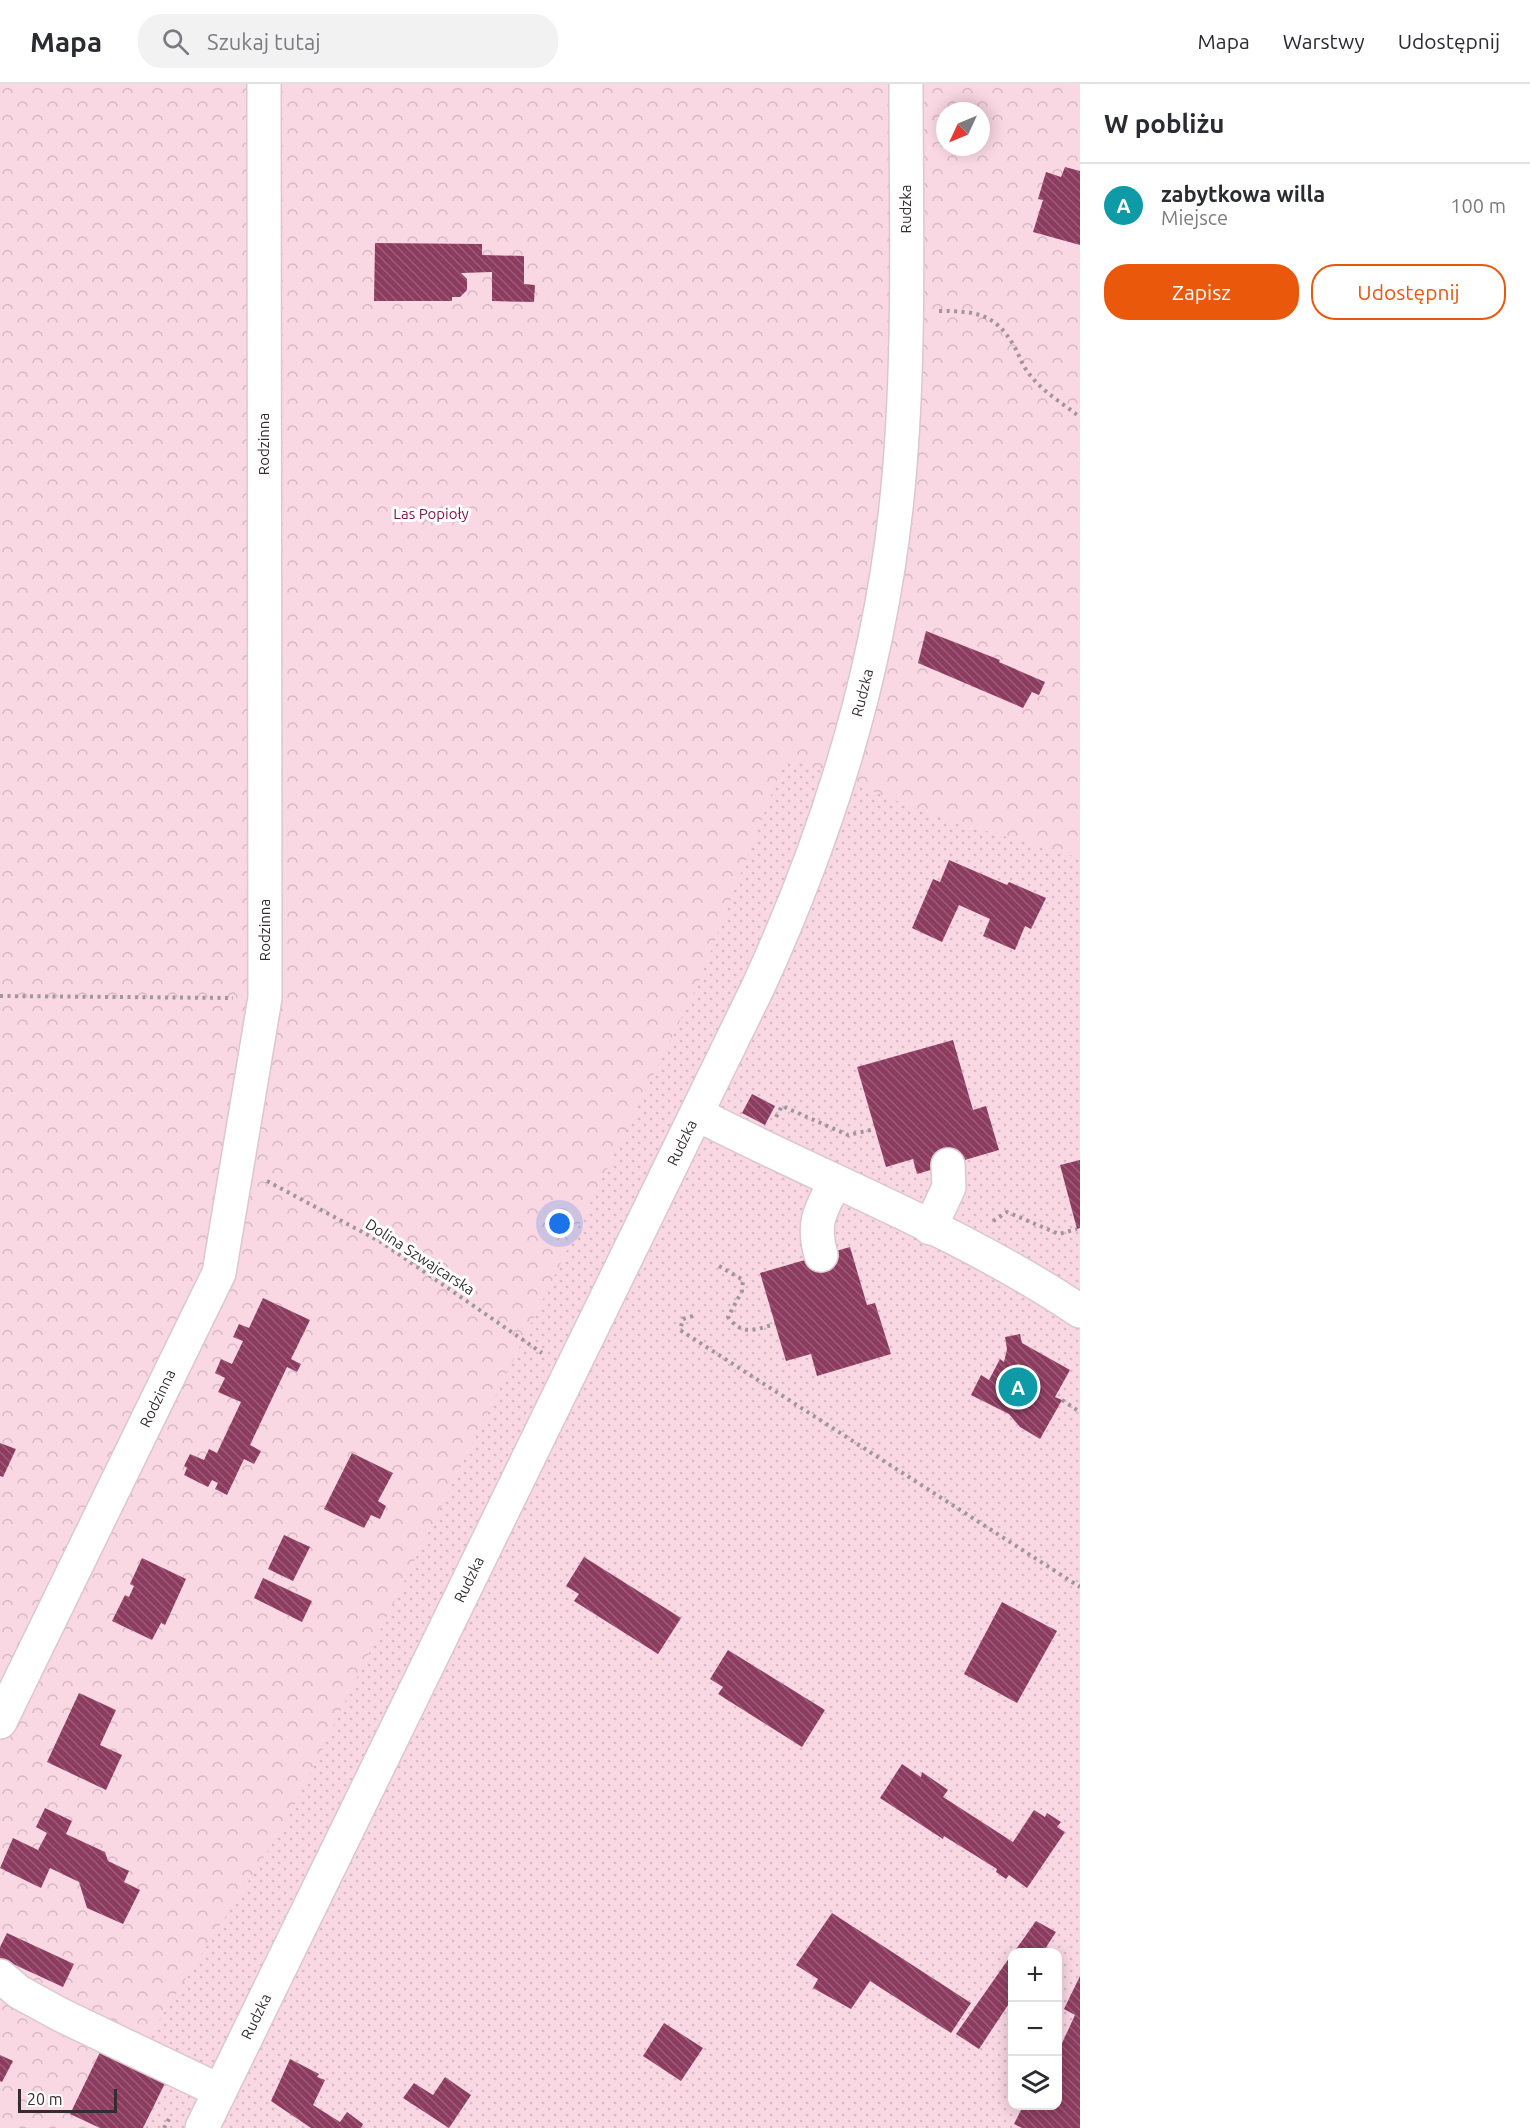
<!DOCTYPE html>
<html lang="pl">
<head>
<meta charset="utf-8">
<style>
	body { margin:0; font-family:Ubuntu,sans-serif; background:#f2f2f3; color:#2b2b33 }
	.controls { position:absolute; right:18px; bottom:18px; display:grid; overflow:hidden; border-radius:12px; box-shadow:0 3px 15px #0003 }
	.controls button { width:54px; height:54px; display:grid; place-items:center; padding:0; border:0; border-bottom:2px solid #e1e1e2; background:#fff; color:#2b2b33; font:30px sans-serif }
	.compass { position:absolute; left:936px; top:18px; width:54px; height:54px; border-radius:50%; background:#fff; box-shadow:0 3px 15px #0003; rotate:226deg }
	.scale { position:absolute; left:18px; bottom:15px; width:99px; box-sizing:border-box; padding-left:6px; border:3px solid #342c2f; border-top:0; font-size:16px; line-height:21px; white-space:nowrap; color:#342c2f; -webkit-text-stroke:4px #fff; paint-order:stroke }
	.you { position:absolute; left:560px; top:1140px; width:21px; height:21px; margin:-15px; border:4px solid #fff; border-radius:50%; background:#1a73e8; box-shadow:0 0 0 9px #1a73e833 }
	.badge { display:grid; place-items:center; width:39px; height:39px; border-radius:50%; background:#ea580c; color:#fff; font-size:20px; font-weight:700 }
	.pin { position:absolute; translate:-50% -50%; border:3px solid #fff; box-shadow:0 2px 6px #0006 }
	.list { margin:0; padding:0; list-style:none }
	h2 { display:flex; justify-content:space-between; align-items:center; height:78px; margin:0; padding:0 24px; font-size:26px }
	h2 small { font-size:20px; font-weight:400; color:#7c7c81 }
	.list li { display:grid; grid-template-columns:39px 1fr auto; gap:18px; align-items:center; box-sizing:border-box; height:84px; padding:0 24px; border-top:2px solid #e1e1e2 }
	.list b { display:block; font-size:22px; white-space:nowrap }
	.list p { margin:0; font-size:20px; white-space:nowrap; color:#7c7c81 }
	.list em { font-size:20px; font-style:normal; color:#7c7c81 }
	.actions { display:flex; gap:12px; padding:18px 24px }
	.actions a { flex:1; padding:14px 0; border:2px solid #ea580c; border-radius:24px; text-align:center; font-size:21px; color:#ea580c }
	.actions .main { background:#ea580c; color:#fff }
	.icon { flex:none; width:33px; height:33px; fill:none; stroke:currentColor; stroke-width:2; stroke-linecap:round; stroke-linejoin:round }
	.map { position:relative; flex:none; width:1080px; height:2044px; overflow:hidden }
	header { display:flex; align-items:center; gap:36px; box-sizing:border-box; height:84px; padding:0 30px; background:#fff; border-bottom:2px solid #e1e1e2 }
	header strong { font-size:28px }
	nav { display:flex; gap:33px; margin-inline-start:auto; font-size:21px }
	.search { width:420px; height:54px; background:#f2f2f3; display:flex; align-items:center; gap:15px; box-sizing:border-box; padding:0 21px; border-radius:24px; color:#7c7c81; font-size:22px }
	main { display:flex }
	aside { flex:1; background:#fff }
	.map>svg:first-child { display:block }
	.grass { fill:url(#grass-dots); fill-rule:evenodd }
	.forest { fill:url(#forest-crowns); fill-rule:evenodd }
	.building { fill:url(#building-back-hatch) }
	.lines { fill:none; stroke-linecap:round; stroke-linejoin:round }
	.minor-casing { stroke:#ddc7ce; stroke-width:36 }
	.path { stroke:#a0979b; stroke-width:4; stroke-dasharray:3 4.5; stroke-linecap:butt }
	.minor { stroke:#fff; stroke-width:33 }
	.labels { text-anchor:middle; stroke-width:6; stroke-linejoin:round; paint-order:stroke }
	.street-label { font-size:15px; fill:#342c2f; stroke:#fff }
	.park-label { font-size:15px; fill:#7c124a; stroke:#fff }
</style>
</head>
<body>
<header>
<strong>Mapa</strong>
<div class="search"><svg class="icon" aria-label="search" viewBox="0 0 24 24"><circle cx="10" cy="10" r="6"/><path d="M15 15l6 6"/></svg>Szukaj tutaj</div>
<nav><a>Mapa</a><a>Warstwy</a><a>Udostępnij</a></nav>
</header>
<main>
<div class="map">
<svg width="1080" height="2044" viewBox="0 0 1080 2044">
	<defs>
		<pattern id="grass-dots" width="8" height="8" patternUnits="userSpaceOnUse" patternTransform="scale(1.5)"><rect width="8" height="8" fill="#f9d7e3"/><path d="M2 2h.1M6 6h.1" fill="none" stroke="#d6b9c3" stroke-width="1.8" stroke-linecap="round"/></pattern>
		<pattern id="forest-crowns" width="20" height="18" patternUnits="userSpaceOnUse" patternTransform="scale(1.5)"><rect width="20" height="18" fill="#f9d7e3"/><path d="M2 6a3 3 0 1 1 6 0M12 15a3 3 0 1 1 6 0" fill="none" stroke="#d6b9c3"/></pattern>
		<pattern id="building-back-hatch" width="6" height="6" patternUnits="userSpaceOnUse" patternTransform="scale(1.5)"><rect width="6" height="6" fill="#8d3c60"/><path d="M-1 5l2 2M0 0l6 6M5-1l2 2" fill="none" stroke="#9a5d78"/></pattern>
	</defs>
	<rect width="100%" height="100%" fill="#fdf3f7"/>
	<path class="grass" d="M0 0H1080V2044H0ZM945 27H981V63H945ZM1012 1868H1058V2022H1012Z"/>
	<path class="forest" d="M0 0H1080V774L937 733 786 673 699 898 285 1740 90 2044H0ZM945 27H981V63H945Z"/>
	<path class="building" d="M1065 83 1080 87V161L1033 148 1043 116 1038 115 1046 88 1061 93Z
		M375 159 482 160V171L524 172V200L535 201 534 218 492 217V188L461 189 467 195V206L460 213H452V217H374Z
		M926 547 1000 576 999 578 1045 598 1039 611 1032 608 1023 624 918 579Z
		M949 776 1007 801 1009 798 1046 814 1031 845 1025 842 1015 866 983 852 990 835 959 821 942 858 912 844 933 795 940 798Z
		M953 956 973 1026 986 1022 999 1066 917 1090 913 1075 886 1083 857 983Z
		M752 1010 775 1022 765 1041 742 1029Z
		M1080 1076V1144L1077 1145 1060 1081Z
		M850 1163 867 1221 875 1219 891 1270 817 1292 811 1270 786 1277 760 1189Z
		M263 1214 310 1236 291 1275 301 1280 297 1288 287 1283 250 1361 261 1367 254 1380 244 1375 227 1411 215 1405 218 1399 212 1396 208 1403 184 1391 187 1384 184 1382 190 1370 204 1376 209 1365 217 1369 241 1318 218 1308 225 1294 215 1289 221 1275 232 1280 243 1257 233 1253 239 1240 249 1244Z
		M1020 1250 1022 1259 1070 1286 1055 1313 1062 1316 1040 1355 1020 1343 1009 1330 971 1311 981 1291 989 1296 1000 1275 1004 1278 1007 1265 1005 1253Z
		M0 1359 16 1365 3 1393 0 1392Z
		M352 1369 393 1389 378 1417 386 1422 380 1435 371 1431 364 1444 324 1425Z
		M284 1451 310 1463 293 1497 268 1485Z
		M584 1473 681 1534 658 1570 574 1517 579 1510 566 1502Z
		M142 1474 186 1495 165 1541 161 1539 152 1556 112 1537 125 1511 129 1513 134 1502 130 1500Z
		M263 1494 312 1517 302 1538 254 1514Z
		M1002 1518 1057 1547 1017 1619 964 1590Z
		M728 1566 825 1626 802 1663 718 1610 723 1603 710 1595Z
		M79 1609 116 1626 100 1661 122 1671 106 1706 47 1678Z
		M902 1680 921 1693 922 1688 948 1706 943 1713 1013 1758 1034 1726 1045 1733 1047 1729 1061 1738 1057 1743 1065 1748 1027 1804 1009 1791 1006 1795 996 1788 997 1785 944 1752 943 1755 880 1714Z
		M45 1724 72 1737 66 1750 105 1768 108 1777 129 1787 124 1798 140 1806 123 1840 87 1824 79 1798 50 1784 41 1804 0 1784 13 1754 38 1766 47 1749 36 1743Z
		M832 1829 971 1919 951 1949 870 1897 851 1925 813 1904 818 1895 796 1881Z
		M1036 1837 1056 1848 1043 1868H1014Z
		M7 1849 74 1880 63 1903 0 1874V1863Z
		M1012 1870V1915L979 1965 956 1950Z
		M1080 1892V2044H1022L1014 2040 1023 2022H1058V1968L1075 1931 1064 1925Z
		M664 1939 703 1964 681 1997 643 1972Z
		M103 1962 168 1993 143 2044H100L70 2030Z
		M0 1971 13 1977 2 1998 0 1997Z
		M290 1975 319 1990 317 1993 325 1996 313 2021 340 2038 347 2028 363 2040 361 2044H311L271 2017Z
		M445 1993 471 2011 449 2044 403 2014 414 1999 433 2011Z"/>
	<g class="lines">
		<g class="minor-casing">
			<g id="minor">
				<path d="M697 1030C824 1096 961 1147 1080 1227"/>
				<path d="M930 1144 949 1103 948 1081"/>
				<path d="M821 1171C812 1139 820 1127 835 1098"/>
				<path id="s1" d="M0 1638 219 1189 265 914 264 0"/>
				<path d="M0 1892 19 1908 61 1931 220 2007"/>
				<path id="s2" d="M202 2044 758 903C834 738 886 563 900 381 910 255 906 127 906 0"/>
			</g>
		</g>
		<path class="path" d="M939 227C975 227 995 229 1014 262 1019 270 1021 279 1027 287 1040 306 1062 319 1080 333
			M0 912 233 914
			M776 1033 782 1022 848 1051 875 1045
			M267 1097 381 1158 542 1269
			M993 1137 1007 1128 1059 1150 1077 1145
			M719 1182 743 1196 742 1207 728 1233C742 1252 754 1246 775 1240
			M693 1232 683 1235 680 1246 1080 1503
			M1062 1316 1080 1328
			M164 2044 169 2035"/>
		<use href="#minor" class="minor"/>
	</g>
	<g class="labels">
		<g class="street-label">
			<text transform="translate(906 125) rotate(-90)" y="5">Rudzka</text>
			<text transform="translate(264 360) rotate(-90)" y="5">Rodzinna</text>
			<text dy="5" stroke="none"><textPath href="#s2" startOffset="1582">Rudzka</textPath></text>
			<text transform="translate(265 846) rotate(-90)" y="5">Rodzinna</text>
			<text dy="5" stroke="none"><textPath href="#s2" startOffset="1096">Rudzka</textPath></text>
			<text transform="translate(420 1173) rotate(33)" y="5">Dolina Szwajcarska</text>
			<text dy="5" stroke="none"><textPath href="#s1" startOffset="360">Rodzinna</textPath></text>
			<text dy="5" stroke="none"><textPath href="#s2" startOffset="610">Rudzka</textPath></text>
			<text dy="5" stroke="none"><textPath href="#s2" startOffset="124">Rudzka</textPath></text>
		</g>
		<g class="park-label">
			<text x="431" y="435">Las Popioły</text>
		</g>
	</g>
</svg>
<div class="controls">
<button>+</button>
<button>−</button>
<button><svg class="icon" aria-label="layers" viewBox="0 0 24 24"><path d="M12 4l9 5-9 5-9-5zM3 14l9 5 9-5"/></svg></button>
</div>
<svg class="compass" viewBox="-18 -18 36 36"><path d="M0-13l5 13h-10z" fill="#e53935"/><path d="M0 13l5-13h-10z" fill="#7c7c81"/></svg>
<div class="scale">20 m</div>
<div class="you"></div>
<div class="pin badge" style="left:1018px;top:1303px;background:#0f9aa8">A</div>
</div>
<aside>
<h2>W pobliżu<small></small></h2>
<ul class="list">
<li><span class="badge" style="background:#0f9aa8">A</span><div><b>zabytkowa willa</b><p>Miejsce</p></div><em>100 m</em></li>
</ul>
<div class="actions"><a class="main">Zapisz</a><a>Udostępnij</a></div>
</aside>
</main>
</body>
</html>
